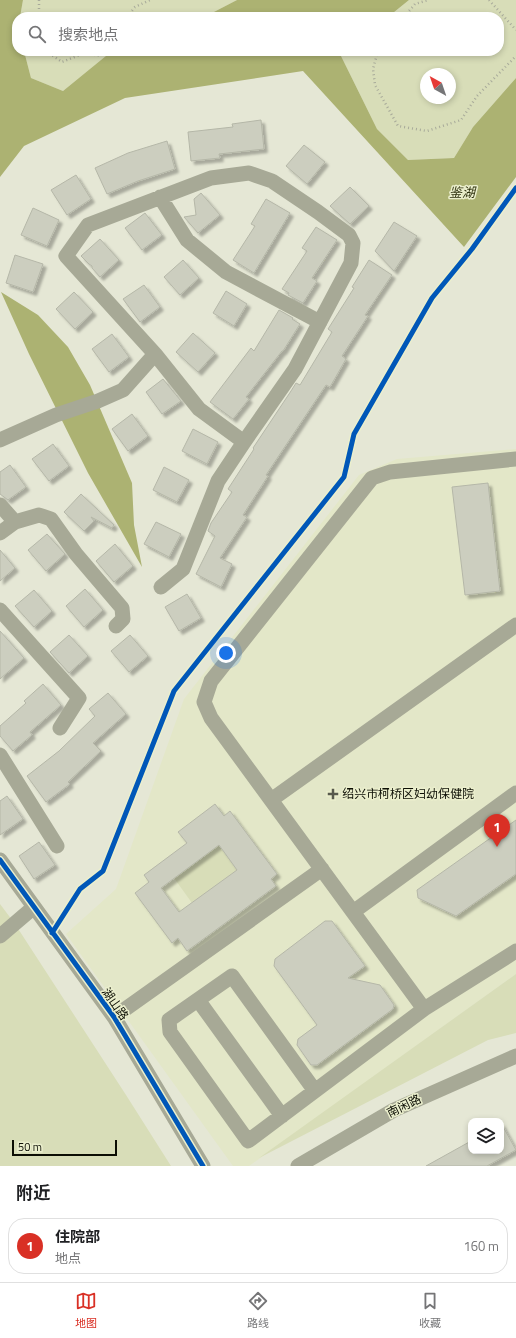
<!DOCTYPE html>
<html lang="zh">
<head>
<meta charset="utf-8">
<style>
	body { margin:0; font-family:"Titillium Web","Noto Sans SC",sans-serif; background:#f6f6f6; color:#202124 }
	.controls { position:absolute; right:12px; bottom:12px; display:grid; overflow:hidden; border-radius:8px; box-shadow:0 2px 6px #0003 }
	.controls button { width:36px; height:36px; display:grid; place-items:center; padding:0; border:0; border-bottom:1px solid #e0e0e0; background:#fff; color:#202124; font:20px sans-serif }
	.compass { position:absolute; left:420px; top:68px; width:36px; height:36px; border-radius:50%; background:#fff; box-shadow:0 2px 6px #0003; rotate:320deg }
	.scale { position:absolute; left:12px; bottom:10px; width:105px; box-sizing:border-box; padding-left:4px; border:2px solid #0c0e04; border-top:0; font-size:11px; line-height:14px; white-space:nowrap; color:#0c0e04; -webkit-text-stroke:3px #ebefcd; paint-order:stroke }
	.you { position:absolute; left:226px; top:653px; width:14px; height:14px; margin:-10px; border:3px solid #fff; border-radius:50%; background:#1a73e8; box-shadow:0 0 0 6px #1a73e833 }
	.badge { display:grid; place-items:center; width:26px; height:26px; border-radius:50%; background:#d93025; color:#fff; font-size:13px; font-weight:700 }
	.pin { position:absolute; translate:-50% -33px; filter:drop-shadow(0 1px 2px #0008) }
	.pin::after { content:''; position:absolute; top:21px; width:14px; height:12px; background:inherit; clip-path:polygon(0 0,100% 0,50% 100%) }
	.list { margin:0; padding:0; list-style:none }
	h2 { display:flex; justify-content:space-between; align-items:center; height:52px; margin:0; padding:0 16px; font-size:17px }
	h2 small { font-size:13px; font-weight:400; color:#757577 }
	.list li { display:grid; grid-template-columns:26px 1fr auto; gap:12px; align-items:center; box-sizing:border-box; height:56px; margin:0 8px 8px; padding:0 8px; border:1px solid #e0e0e0; border-radius:16px }
	.list b { display:block; font-size:15px; white-space:nowrap }
	.list p { margin:0; font-size:13px; white-space:nowrap; color:#757577 }
	.list em { font-size:13px; font-style:normal; color:#757577 }
	.icon { flex:none; width:22px; height:22px; fill:none; stroke:currentColor; stroke-width:2; stroke-linecap:round; stroke-linejoin:round }
	.map { position:relative; flex:none; width:516px; height:1166px; overflow:hidden }
	.search { position:absolute; background:#fff; box-shadow:0 2px 6px #0003; left:12px; right:12px; top:12px; height:44px; display:flex; align-items:center; gap:10px; box-sizing:border-box; padding:0 14px; border-radius:16px; color:#757577; font-size:15px }
	.sheet { height:116px; background:#fff }
	nav { display:flex; justify-content:space-around; align-items:center; box-sizing:border-box; height:56px; border-top:1px solid #e0e0e0; background:#fff; font-size:11px; color:#757577 }
	nav a { display:grid; justify-items:center; gap:2px }
	nav .on { color:#d93025 }
	.map>svg:first-child { display:block }
	.built { fill:#e3e7c8 }
	.green { fill:#d8ddb8; fill-rule:evenodd }
	.water { fill:#acb272 }
	.building { fill:#cccebf; stroke:#b5b7a8; fill-rule:evenodd; filter:url(#shadow) }
	.lines { fill:none; stroke-linecap:round; stroke-linejoin:round }
	.path { stroke:#a8aa9a; stroke-width:2.5; stroke-dasharray:1 3; stroke-linecap:butt }
	.minor { stroke:#a7a996; stroke-width:15 }
	.cycleway-casing { stroke:#ebefcd; stroke-width:8 }
	.cycleway { stroke:#0057b8; stroke-width:5 }
	.poi-dot { fill:#585a4d; stroke:#ebefcd; stroke-width:1.5 }
	.labels { text-anchor:middle; stroke-width:3; stroke-linejoin:round; paint-order:stroke }
	.poi-label { font-size:12px; fill:#0c0e04; stroke:#ebefcd; text-anchor:start }
	.street-label { font-size:12px; fill:#0c0e04; stroke:#ebefcd }
	.water-label { font-size:13px; font-style:italic; fill:#2e310d; stroke:#ebefcd }
</style>
</head>
<body>
<div class="map">
<svg width="516" height="1166" viewBox="0 0 516 1166">
	<defs>
		<filter id="shadow"><feDropShadow dx="3.5" dy="3.5" stdDeviation="1" flood-color="#0004"/></filter>
	</defs>
	<rect width="100%" height="100%" fill="#e5e7d5"/>
	<path class="built" d="M516 449V974L249 1166H233L66 934 116 889 184 699 359 475 397 459Z"/>
	<path class="green" d="M23 0H237L210 14 207 17H20Z
		M409 0H516V78L473 127 454 158 408 160 377 129 341 56 347 51H499V17H388ZM426 74H450V98H426Z
		M24 51H112L63 91 31 78Z
		M219 845 237 870 192 903 174 878Z
		M0 904 15 924 126 1095 171 1166H0Z
		M516 974V1033L488 1040 259 1158Z"/>
	<path class="water" d="M0 0H23L20 17H17V51H24L31 78 63 91 112 51H347L341 56 377 129 408 160 454 158 473 127 516 78V177L464 247 303 71 125 98 24 146 0 177Z
		M237 0H409L388 17H207L210 14Z
		M1 292 38 315 68 347 90 385 132 483 134 525 142 567 88 473 29 354Z"/>
	<path class="building" d="M261 120 264 149 219 154 220 158 191 161 188 132 233 127 232 124Z
		M167 141 175 169 138 181 107 194 95 168 128 153Z
		M304 145 325 162 307 184 286 166Z
		M76 175 91 199 67 215 51 190Z
		M350 187 369 206 350 224 330 206Z
		M201 193 220 215 198 233 184 217 196 215 194 199Z
		M266 199 290 213 254 273 233 260 255 226 251 224Z
		M33 208 59 220 47 246 21 235Z
		M145 213 162 235 142 250 125 228Z
		M394 222 417 236 394 271 375 251Z
		M316 227 337 240 312 278 317 281 303 303 288 295 289 293 282 289 307 251 302 248Z
		M100 239 119 260 100 277 92 268V266L89 264 81 256Z
		M15 255 43 264 33 292 6 283Z
		M183 260 199 278 180 295 164 277Z
		M369 260 392 275 365 315 368 316 342 356 346 359 330 387 326 385 266 475 268 476 243 515 247 517 220 558 232 564 221 587 196 574 215 536 208 531 211 523 232 492 228 489 254 449 253 448 291 391 296 383 300 385 332 332 328 329 354 288 352 287Z
		M144 285 160 307 140 322 123 299Z
		M226 291 247 304 234 326 213 313Z
		M74 292 93 312 75 329 56 309Z
		M279 310 293 318 292 319 300 324 283 351H282L246 397 249 399 233 419 210 402 251 348 254 351Z
		M193 333 215 353 198 372 176 352Z
		M112 334 129 357 109 372 92 349Z
		M163 379 181 401 162 414 146 392Z
		M132 414 148 436 128 451 112 429Z
		M193 429 218 442 207 464 182 451Z
		M53 444 69 466 49 481 32 459Z
		M10 465 26 487 8 500 0 494V472Z
		M164 467 189 480 177 502 153 490Z
		M488 483 500 591 465 595 452 487Z
		M81 494 114 525 112 528 91 517 94 521 84 531 64 512Z
		M156 522 181 534 169 557 144 544Z
		M47 534 65 554 46 571 28 550Z
		M115 544 133 566 114 582 96 561Z
		M0 550 15 568 0 581Z
		M85 589 103 610 84 627 66 606Z
		M34 590 52 611 34 627 15 606Z
		M187 594 201 618 179 631 165 607Z
		M0 631 24 658 0 679Z
		M69 635 88 656 69 673 50 652Z
		M130 635 148 656 129 672 111 651Z
		M43 684 61 705 30 732 32 735 13 751 0 736V726L26 703 24 701Z
		M108 693 126 714 93 743 101 751 68 782 70 784 46 802 27 776 59 751 95 716 89 709Z
		M7 796 23 819 0 835V801Z
		M215 804 224 816 230 811 277 874 271 879 276 886 187 951 178 938 172 943 135 893 149 882 144 875 187 843 178 832ZM219 845 237 870 179 912 161 888Z
		M516 820V874L456 916 418 898 417 890Z
		M39 842 55 865 34 879 19 856Z
		M325 921H332L365 966 348 978 380 985 394 1005 393 1009 317 1065H311L297 1045 298 1039 317 1025 274 966 275 959Z
		M501 1123 516 1150 487 1166H426L471 1141V1151H501Z"/>
	<g class="lines">
		<path class="path" d="M39 0V17
			M489 0 516 30
			M127 17 135 7 150 0
			M404 17 415 4 428 0
			M46 51 62 62 90 51
			M94 51 96 57 103 51
			M378 51 373 69 375 85 398 126 427 131 461 120 477 96 516 56"/>
		<path class="minor" d="M160 197 187 240 226 272 320 322
			M0 440 56 415 98 401 123 390 155 354
			M0 505 15 522
			M0 533 15 522 39 515 51 519 76 554 122 608 123 619 116 626
			M161 587 183 569 218 481 244 442 295 369 351 263 353 243 349 235 318 212 272 181 249 173 211 178 88 225 66 256 155 354 199 409 244 442
			M0 610 79 698 60 728
			M0 755 57 846
			M271 800 516 625
			M0 860 114 1017 203 1166
			M353 912 516 793
			M0 936 34 907
			M198 1000 282 1116
			M424 1009 211 718 204 702 211 681 372 478 390 472 516 459
			M114 1017 322 869
			M315 1091 232 976 169 1020 170 1032 248 1141 424 1009 516 951
			M298 1166 394 1110 516 1056"/>
		<g class="cycleway-casing">
			<path id="cycleway" d="M0 860 114 1017 203 1166
				M52 933 80 889 103 871 174 691 344 477 354 434 432 298 472 249 516 188"/>
		</g>
		<use href="#cycleway" class="cycleway"/>
	</g>
	<path class="poi-dot" d="M331 788h4v4h4v4h-4v4h-4v-4h-4v-4h4z"/>
	<g class="labels">
		<g class="poi-label">
			<text x="342" y="798">绍兴市柯桥区妇幼保健院</text>
		</g>
		<g class="street-label">
			<text transform="translate(115 1004) rotate(55)" y="4">湖山路</text>
			<text transform="translate(404 1106) rotate(-26)" y="4">南闲路</text>
		</g>
		<g class="water-label">
			<text x="462" y="197">鉴湖</text>
		</g>
	</g>
</svg>
<div class="controls">
<button><svg class="icon" aria-label="layers" viewBox="0 0 24 24"><path d="M12 4l9 5-9 5-9-5zM3 14l9 5 9-5"/></svg></button>
</div>
<svg class="compass" viewBox="-18 -18 36 36"><path d="M0-13l5 13h-10z" fill="#e53935"/><path d="M0 13l5-13h-10z" fill="#757577"/></svg>
<div class="scale">50 m</div>
<div class="you"></div>
<div class="pin badge" style="left:497px;top:847px">1</div>
<div class="search"><svg class="icon" aria-label="search" viewBox="0 0 24 24"><circle cx="10" cy="10" r="6"/><path d="M15 15l6 6"/></svg>搜索地点</div>
</div>
<section class="sheet">
<h2>附近<small></small></h2>
<ul class="list">
<li><span class="badge">1</span><div><b>住院部</b><p>地点</p></div><em>160 m</em></li>
</ul>
</section>
<nav>
<a class="on"><svg class="icon" aria-label="map" viewBox="0 0 24 24"><path d="M3 6l6-2 6 2 6-2v14l-6 2-6-2-6 2zM9 4v14M15 6v14"/></svg>地图</a>
<a><svg class="icon" aria-label="directions" viewBox="0 0 24 24"><path d="M12 3l9 9-9 9-9-9zM9 14v-3h6M13 9l2 2-2 2"/></svg>路线</a>
<a><svg class="icon" aria-label="saved" viewBox="0 0 24 24"><path d="M7 4h10v16l-5-4-5 4z"/></svg>收藏</a>
</nav>
</body>
</html>
